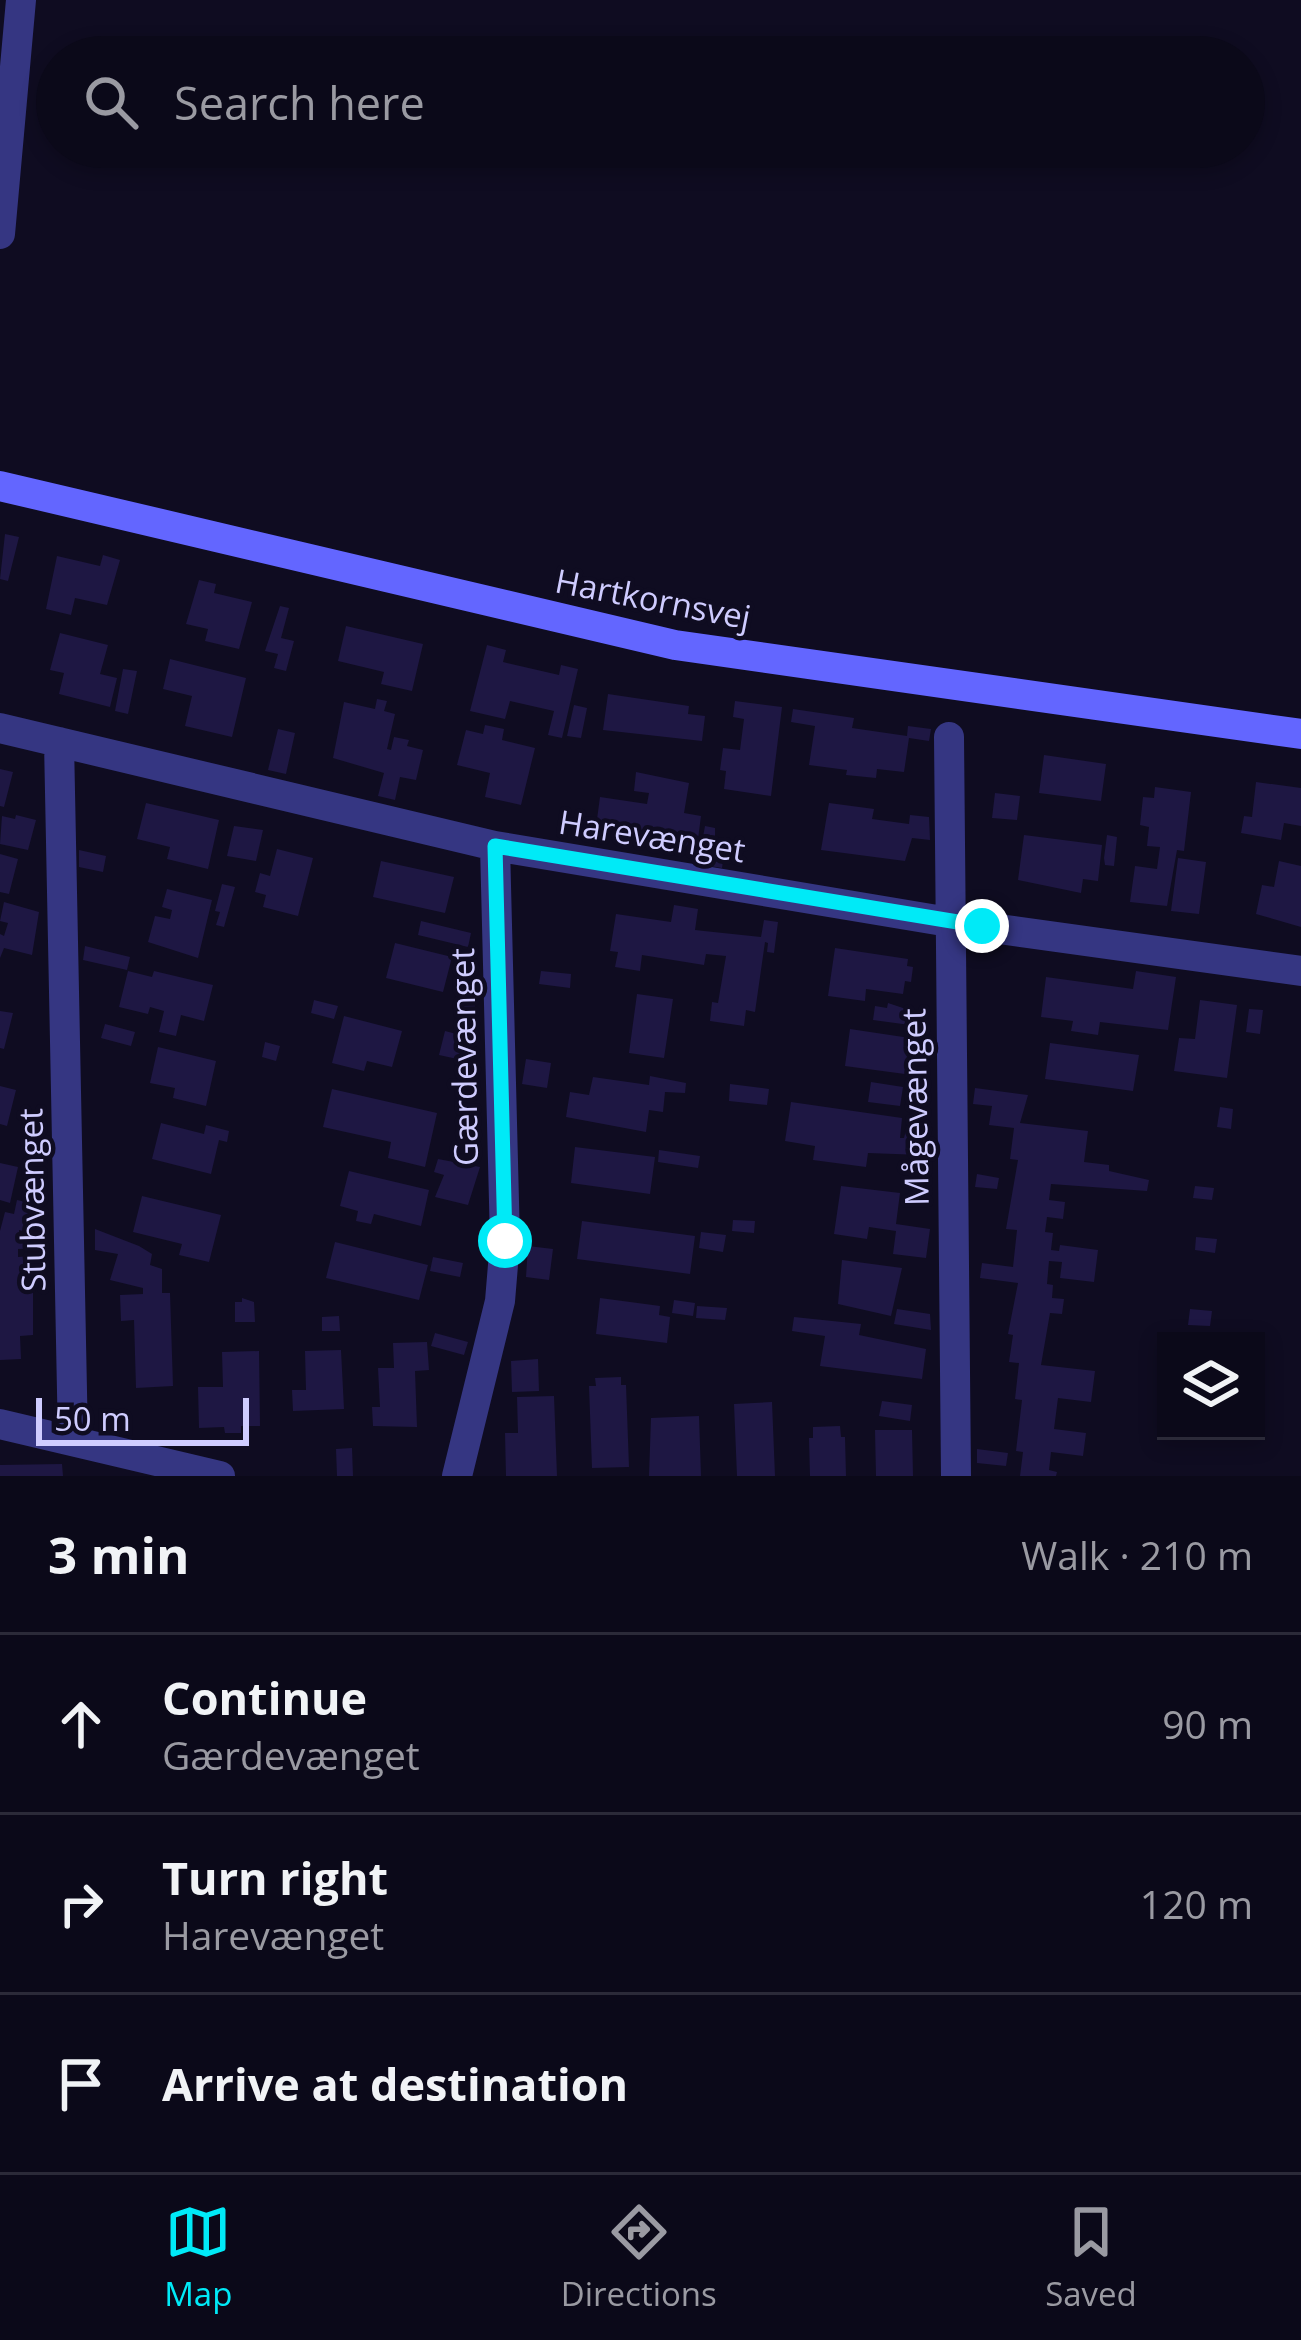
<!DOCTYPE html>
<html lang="en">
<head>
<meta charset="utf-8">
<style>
	body { margin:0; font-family:"Open Sans",sans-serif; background:#141222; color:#f1f3f6 }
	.controls { position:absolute; right:36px; bottom:36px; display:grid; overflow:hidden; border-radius:0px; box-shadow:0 6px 18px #0003 }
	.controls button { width:108px; height:108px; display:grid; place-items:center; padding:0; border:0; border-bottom:3px solid #2b2a38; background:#0b0919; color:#f1f3f6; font:60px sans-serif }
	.scale { position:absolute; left:36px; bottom:30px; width:213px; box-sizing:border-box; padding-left:12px; border:6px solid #cfccff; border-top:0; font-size:33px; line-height:42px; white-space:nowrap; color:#cfccff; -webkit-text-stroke:9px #0f0c21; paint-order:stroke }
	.stop { position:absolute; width:36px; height:36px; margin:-27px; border:9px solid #00eaf7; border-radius:50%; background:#fff }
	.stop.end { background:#00eaf7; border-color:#fff; box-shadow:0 3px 12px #0008 }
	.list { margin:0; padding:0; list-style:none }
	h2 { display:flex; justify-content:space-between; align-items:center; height:156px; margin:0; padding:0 48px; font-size:51px }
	h2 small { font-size:39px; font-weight:400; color:#9a9aa2 }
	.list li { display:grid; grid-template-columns:78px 1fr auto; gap:36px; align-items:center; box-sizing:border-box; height:180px; padding:0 48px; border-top:3px solid #2b2a38 }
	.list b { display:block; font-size:45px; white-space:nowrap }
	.list p { margin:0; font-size:39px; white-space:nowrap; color:#9a9aa2 }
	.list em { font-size:39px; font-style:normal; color:#9a9aa2 }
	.icon { flex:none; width:66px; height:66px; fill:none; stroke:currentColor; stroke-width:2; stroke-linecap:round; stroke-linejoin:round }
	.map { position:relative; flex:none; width:1301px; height:1476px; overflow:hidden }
	.search { position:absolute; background:#0b0919; box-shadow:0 6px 18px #0003; left:36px; right:36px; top:36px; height:132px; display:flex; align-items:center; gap:30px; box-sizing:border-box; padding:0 42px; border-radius:66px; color:#9a9aa2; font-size:45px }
	.sheet { height:696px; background:#0b0919 }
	nav { display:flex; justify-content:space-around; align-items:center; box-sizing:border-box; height:168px; border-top:3px solid #2b2a38; background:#0b0919; font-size:33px; color:#9a9aa2 }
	nav a { display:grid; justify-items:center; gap:6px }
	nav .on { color:#00eaf7 }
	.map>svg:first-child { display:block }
	.building { fill:#1e1743 }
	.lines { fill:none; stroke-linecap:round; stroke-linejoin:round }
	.street { stroke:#353682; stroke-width:30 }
	.secondary { stroke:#6366ff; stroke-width:30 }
	.route { stroke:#00eaf7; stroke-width:15 }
	.labels { text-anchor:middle; stroke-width:9; stroke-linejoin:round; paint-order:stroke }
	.street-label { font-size:33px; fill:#cfccff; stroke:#0f0c21 }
</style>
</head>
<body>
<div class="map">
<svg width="1301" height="1476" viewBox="0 0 1301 1476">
	<rect width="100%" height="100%" fill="#0f0c21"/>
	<path class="building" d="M5 534 19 537 8 581 0 579Z
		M103 555 120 560 107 605 75 598 71 615 46 609 57 556 100 566Z
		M199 580 216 584 214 593 252 602 239 649 205 641 208 629 186 624Z
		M280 606 289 608 281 638 294 641 286 671 274 668 278 654 265 651Z
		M346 626 423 644 412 691 381 684 384 672 338 661Z
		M60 633 108 645 100 674 117 678 110 707 59 694 64 673 50 670Z
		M487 645 506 650 503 662 559 675 561 665 578 669 562 738 548 735 554 711 510 701 505 719 470 711Z
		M170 659 246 678 232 737 185 726 192 696 163 689Z
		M123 669 137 671 128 714 115 711Z
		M608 694 689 706 688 714 705 716 702 741 603 730Z
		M377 699 387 701 384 711 395 714 387 749 391 750 394 737 409 740 407 746 423 750 416 780 400 777 395 800 378 796 384 773 333 758 344 702 375 709Z
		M735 701 782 707 771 796 724 789 726 771 720 770 723 748 740 750 744 719 733 717Z
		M574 705 587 708 581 738 567 736Z
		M793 709 854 718 852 728 907 736 908 726 931 729 929 741 909 738 904 772 877 769 876 778 846 775 847 770 809 765 815 726 791 722Z
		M485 725 504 729 502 740 535 748 521 805 485 797 490 773 457 765 466 730 483 734Z
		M278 729 295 733 286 774 268 770Z
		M1044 755 1106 764 1101 801 1039 793Z
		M0 769 13 772 4 807 0 806Z
		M636 772 689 783 684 813 701 816 697 847 642 839 643 834 596 827 600 797 647 804 649 793 634 791Z
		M1256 782 1301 788V826L1284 823 1281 840 1241 833 1244 816 1252 817Z
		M1155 787 1191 792 1184 851 1177 850 1167 906 1130 902 1135 866 1157 869 1160 847 1147 846 1149 827 1140 825 1143 797 1154 798Z
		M995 793 1020 796 1017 820 992 818Z
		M146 803 219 820 208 869 167 859 170 847 137 839Z
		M829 803 874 809 872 819 909 824 910 815 929 817 930 840 912 838 905 861 821 850Z
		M16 815 36 820 28 850 0 844 2 816 15 819Z
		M234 826 263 830 256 861 227 856Z
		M705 826 715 828V845L725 847 722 868 698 864Z
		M1024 835 1102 845 1098 881 1083 879 1081 893 1018 880Z
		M1107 835 1117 837 1114 866 1105 865 1104 858Z
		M277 849 313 858 298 916 263 907 266 895 255 892 260 873 270 876Z
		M79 850 106 856 103 872 79 867Z
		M0 854 18 859 9 894 0 892Z
		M1178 858 1206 862 1199 914 1171 911Z
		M381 861 454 877 445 913 373 897Z
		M1279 861 1301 866V927L1256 914 1262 885 1274 887Z
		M222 884 235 887 224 927 216 925 220 912 215 911Z
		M167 889 212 900 198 958 148 942 155 916 170 919 172 910 162 907Z
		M4 902 39 912 32 955 4 948 0 958V934L4 936 8 923 0 921Z
		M674 905 698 909 695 930 704 931 761 937 764 920 778 922 774 953 767 952 768 943 765 942 755 1012 746 1010 744 1026 710 1021 712 1002 718 1003 726 956 706 954 704 965 642 955 640 971 615 967 618 952 610 951 616 914 671 922Z
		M421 921 471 933 468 947 418 935Z
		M395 943 452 957 443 992 386 978Z
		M85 946 130 957 127 970 83 960Z
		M835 948 908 959 907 966 913 967 911 982 905 981 903 994 866 989 865 1001 828 996Z
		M128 971 152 977 154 971 213 985 204 1021 181 1015 176 1036 159 1032 164 1011 150 1007 148 1014 119 1007Z
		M541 971 571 974 570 988 539 984Z
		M1136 971 1176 977 1168 1030 1100 1022 1098 1035 1071 1031 1073 1021 1041 1017 1046 977 1133 989Z
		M637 994 673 999 664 1058 629 1053Z
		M458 999 475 1003V1036L457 1031Z
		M314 1000 338 1006 334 1019 311 1013Z
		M1200 1000 1237 1005 1227 1078 1174 1071 1179 1038 1195 1039Z
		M888 1003 912 1011 910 1025 873 1020 875 1006 887 1008Z
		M1249 1009 1263 1010 1260 1034 1246 1032Z
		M0 1011 13 1013 4 1049 0 1048Z
		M344 1016 402 1031 392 1067 367 1061 364 1071 332 1063Z
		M105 1024 135 1032 131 1046 101 1038Z
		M850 1029 910 1038 905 1074 845 1066Z
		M445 1031 476 1039 471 1062 439 1055Z
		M265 1042 280 1046 276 1061 262 1057Z
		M1050 1043 1139 1055 1133 1091 1045 1079Z
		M158 1047 216 1061 206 1106 173 1098 175 1088 150 1083Z
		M526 1059 551 1063 547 1088 522 1084Z
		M650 1076 686 1083 685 1093 665 1092 663 1112 649 1110 646 1132 566 1117 570 1092 589 1095 593 1077 649 1085Z
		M871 1082 903 1087 900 1106 868 1102Z
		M730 1084 769 1089 767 1105 729 1101Z
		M0 1086 16 1090 7 1126 0 1124Z
		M975 1088 1028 1095 1020 1123 1088 1131 1084 1162 1109 1165V1171L1149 1180 1147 1191 1051 1184 1049 1200 1065 1202 1063 1219 1047 1217 1045 1232 1053 1233 1051 1250 1059 1251 1060 1245 1098 1250 1094 1282 1060 1278 1062 1262 1049 1261 1047 1284 1053 1285 1052 1298 1064 1299 1062 1314 1050 1313 1041 1365 1095 1371 1091 1402 1058 1398 1054 1429 1086 1433 1083 1456 1051 1452 1049 1470 1057 1472 1056 1476H1020L1023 1452 1016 1451 1022 1400 1015 1399 1019 1363 1009 1362 1013 1335 1008 1334 1018 1283 980 1278 982 1263 1013 1267 1017 1230 1006 1229 1018 1160 1010 1159 1014 1128 989 1125 992 1106 973 1104Z
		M332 1089 437 1113 425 1167 388 1158 391 1142 323 1127Z
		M791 1102 902 1118 900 1138H904L906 1130 923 1133 922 1155 868 1153 866 1167 813 1160 815 1146 785 1141Z
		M1220 1107 1233 1109 1231 1129 1217 1127Z
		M161 1123 204 1134 206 1125 229 1131 227 1142 219 1140 211 1174 152 1159Z
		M575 1147 655 1157 650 1194 571 1183Z
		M659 1150 700 1156 698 1168 658 1162Z
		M438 1159 480 1167 468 1205 435 1197 444 1175 434 1172Z
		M0 1163 18 1167 10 1203 0 1200Z
		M349 1171 429 1190 421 1226 374 1214 371 1224 356 1221 358 1211 340 1206Z
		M977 1174 999 1178 997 1189 975 1187Z
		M841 1186 900 1193 896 1224 930 1229 926 1258 893 1254 896 1231 869 1227 867 1239 834 1234Z
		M1195 1186 1214 1188 1212 1200 1193 1198Z
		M142 1196 221 1215 209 1262 179 1255 182 1244 133 1232Z
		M17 1200 43 1206 39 1223 33 1222 30 1233 19 1230V1237L38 1238V1248L18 1249V1257L33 1256V1335L20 1336 21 1359 0 1360V1231L5 1212 14 1214Z
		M733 1220 755 1221 754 1233 732 1231Z
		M582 1221 695 1236 690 1274 577 1259Z
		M95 1229 139 1246 152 1254 150 1265 162 1269V1293H170L173 1386 136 1388 134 1320 121 1321 120 1295 143 1294V1288L110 1280 118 1254 95 1250Z
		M701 1232 726 1235 723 1252 699 1248Z
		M1196 1237 1217 1239 1215 1253 1195 1250Z
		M335 1242 428 1265 419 1300 326 1278Z
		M528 1246 553 1249 549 1280 526 1277Z
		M433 1257 463 1263 460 1277 430 1271Z
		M842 1260 902 1268 891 1316 838 1304Z
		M242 1298 254 1302 255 1322H235V1302H242Z
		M600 1298 660 1306 659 1315 670 1317 667 1343 596 1334Z
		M674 1300 695 1303 693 1316 672 1313Z
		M697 1306 727 1308 725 1320 696 1318Z
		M897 1309 930 1314 931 1330 894 1324Z
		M1190 1309 1212 1311 1210 1326 1188 1325Z
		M339 1316 340 1331H322V1317Z
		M794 1317 861 1324 859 1335 926 1349 922 1379 820 1366 825 1336 792 1331Z
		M435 1333 468 1342 464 1355 431 1346Z
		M427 1342 429 1370 415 1371 417 1427 373 1426 372 1407H380L378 1368H394L393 1343Z
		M341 1350 344 1409 293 1411 292 1390H306L305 1351Z
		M259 1351 260 1426H241V1433H225L224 1427 199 1428 198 1387H223L222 1352Z
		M538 1359 539 1391 512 1392 511 1361Z
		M621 1377V1385H626L629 1467 592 1468 589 1386H596L595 1378Z
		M554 1396 557 1476H506L505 1433H518L517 1397Z
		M882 1401 912 1405 910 1421 879 1416Z
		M772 1402 775 1476H737L734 1404Z
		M699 1416 701 1476H649L651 1418Z
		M840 1426 841 1437H845L846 1476H810L809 1438H813V1427Z
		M875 1430H912L913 1476H876Z
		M352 1448 353 1476H337L336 1449Z
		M977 1449 1008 1453 1006 1466 977 1463Z
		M62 1464 63 1476H0V1465Z"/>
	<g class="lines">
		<path class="street" d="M0 234 21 0
			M0 728 495 846 949 922 1301 971
			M949 737 956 1476
			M59 742 73 1441
			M0 1424 220 1476
			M457 1476 500 1301 505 1241 495 846"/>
		<path class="secondary" d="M0 486 675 645 1301 734"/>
	</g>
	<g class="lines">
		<path class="route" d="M505 1241 495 846 982 926"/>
	</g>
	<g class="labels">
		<g class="street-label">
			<text transform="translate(653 599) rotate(11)" y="12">Hartkornsvej</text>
			<text transform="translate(652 836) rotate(9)" y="12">Harevænget</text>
			<text transform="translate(464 1057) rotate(-91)" y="12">Gærdevænget</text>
			<text transform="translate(915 1107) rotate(-91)" y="12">Mågevænget</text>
			<text transform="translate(32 1200) rotate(-91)" y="12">Stubvænget</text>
		</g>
	</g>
</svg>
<div class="controls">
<button><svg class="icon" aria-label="layers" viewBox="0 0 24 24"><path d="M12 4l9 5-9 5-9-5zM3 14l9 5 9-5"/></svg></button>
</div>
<div class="scale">50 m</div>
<div class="stop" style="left:505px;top:1241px"></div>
<div class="stop end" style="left:982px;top:926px"></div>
<div class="search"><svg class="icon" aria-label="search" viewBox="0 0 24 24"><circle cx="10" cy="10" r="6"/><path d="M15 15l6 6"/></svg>Search here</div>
</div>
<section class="sheet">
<h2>3 min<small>Walk · 210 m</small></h2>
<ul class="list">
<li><svg class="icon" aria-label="ahead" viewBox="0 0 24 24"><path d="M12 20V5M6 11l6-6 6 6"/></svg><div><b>Continue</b><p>Gærdevænget</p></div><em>90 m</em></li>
<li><svg class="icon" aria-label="right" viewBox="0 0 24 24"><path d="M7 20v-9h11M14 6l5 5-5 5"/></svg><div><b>Turn right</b><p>Harevænget</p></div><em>120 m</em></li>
<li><svg class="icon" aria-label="arrive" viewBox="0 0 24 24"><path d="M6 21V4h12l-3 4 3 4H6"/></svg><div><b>Arrive at destination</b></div></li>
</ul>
</section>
<nav>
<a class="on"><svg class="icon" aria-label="map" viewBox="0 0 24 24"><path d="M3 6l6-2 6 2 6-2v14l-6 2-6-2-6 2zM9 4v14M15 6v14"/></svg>Map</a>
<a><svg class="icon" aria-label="directions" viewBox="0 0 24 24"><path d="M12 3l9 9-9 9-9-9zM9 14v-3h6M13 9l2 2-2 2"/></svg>Directions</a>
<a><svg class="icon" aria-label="saved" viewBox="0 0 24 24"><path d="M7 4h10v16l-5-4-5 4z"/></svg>Saved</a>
</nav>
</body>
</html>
